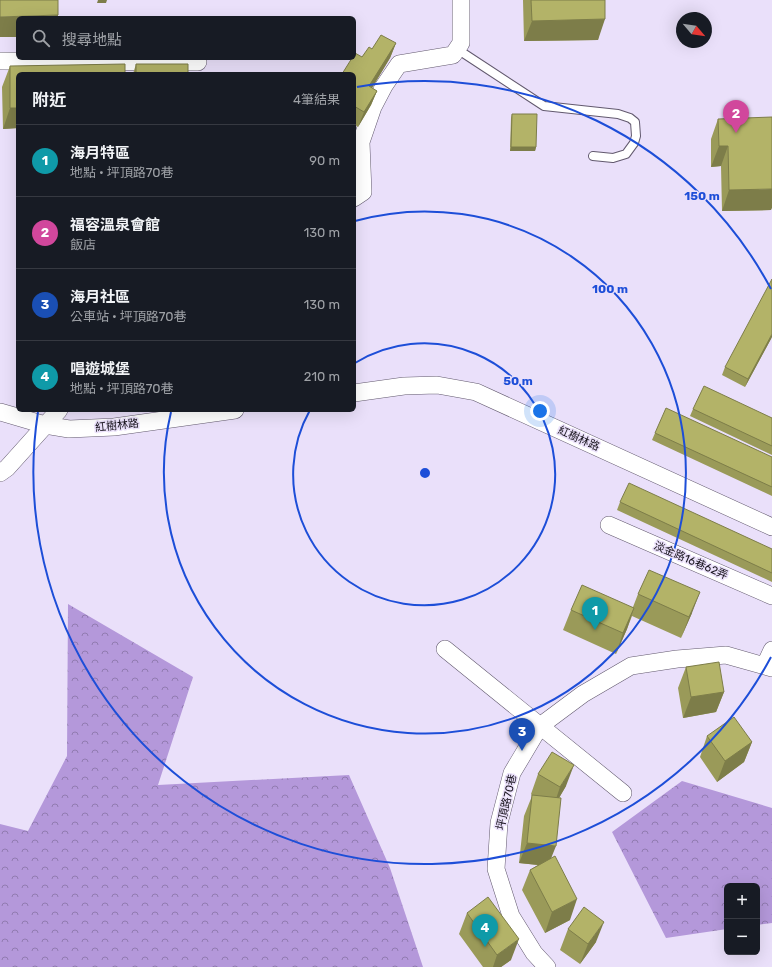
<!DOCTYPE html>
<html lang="zh-TW">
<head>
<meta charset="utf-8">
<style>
	body { margin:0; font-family:Rubik,"Noto Sans TC",sans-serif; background:#20242c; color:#f1f3f6 }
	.controls { position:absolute; right:12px; bottom:12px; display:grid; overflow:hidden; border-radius:6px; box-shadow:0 4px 16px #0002 }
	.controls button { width:36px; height:36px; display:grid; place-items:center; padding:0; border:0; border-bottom:1px solid #363941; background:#171b24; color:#f1f3f6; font:20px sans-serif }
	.compass { position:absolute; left:676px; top:12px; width:36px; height:36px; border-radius:50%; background:#171b24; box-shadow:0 4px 16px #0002; rotate:119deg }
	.you { position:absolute; left:540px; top:411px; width:14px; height:14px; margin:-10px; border:3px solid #fff; border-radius:50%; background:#1a73e8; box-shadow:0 0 0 6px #1a73e833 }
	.badge { display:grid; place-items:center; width:26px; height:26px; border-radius:50%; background:#d93025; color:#fff; font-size:13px; font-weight:700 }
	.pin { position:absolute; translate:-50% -33px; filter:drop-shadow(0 1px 2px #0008) }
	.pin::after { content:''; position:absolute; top:21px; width:14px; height:12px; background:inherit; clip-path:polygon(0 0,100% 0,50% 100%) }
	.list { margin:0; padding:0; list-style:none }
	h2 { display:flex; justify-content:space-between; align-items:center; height:52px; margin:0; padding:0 16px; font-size:17px }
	h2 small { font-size:13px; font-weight:400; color:#9ea1a6 }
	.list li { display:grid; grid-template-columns:26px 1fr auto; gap:12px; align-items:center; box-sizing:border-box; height:72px; padding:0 16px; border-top:1px solid #363941 }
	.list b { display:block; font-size:15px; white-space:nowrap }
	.list p { margin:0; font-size:13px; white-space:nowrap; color:#9ea1a6 }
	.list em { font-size:13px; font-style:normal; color:#9ea1a6 }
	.icon { flex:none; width:22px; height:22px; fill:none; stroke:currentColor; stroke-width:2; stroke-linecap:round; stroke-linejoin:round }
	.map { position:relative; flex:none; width:772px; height:967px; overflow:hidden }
	.search { position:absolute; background:#171b24; box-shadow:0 4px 16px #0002; left:16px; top:16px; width:340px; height:44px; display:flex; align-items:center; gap:10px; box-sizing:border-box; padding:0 14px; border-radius:6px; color:#9ea1a6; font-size:15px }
	.panel { position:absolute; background:#171b24; box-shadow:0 4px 16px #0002; left:16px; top:72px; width:340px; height:340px; border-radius:6px }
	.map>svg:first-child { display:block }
	.forest { fill:url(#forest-crowns) }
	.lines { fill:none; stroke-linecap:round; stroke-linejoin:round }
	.service-casing { stroke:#62596e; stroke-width:10 }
	.minor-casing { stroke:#62596e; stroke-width:18 }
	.service { stroke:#fff; stroke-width:8 }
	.minor { stroke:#fff; stroke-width:17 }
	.wall { fill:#9a9a59 }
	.shaded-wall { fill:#7d7d49 }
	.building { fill:#b3b368; stroke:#7d7d49 }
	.ring { fill:none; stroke:#1d4ed8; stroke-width:2 }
	.labels { text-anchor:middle; stroke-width:3; stroke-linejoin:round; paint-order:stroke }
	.street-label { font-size:11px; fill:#17131c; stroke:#eae0fa }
	.centre { fill:#1d4ed8; stroke:#eae0fa; stroke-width:2 }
	.ring-label { font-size:12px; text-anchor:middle; font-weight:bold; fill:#1d4ed8; stroke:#eae0fa; stroke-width:3; stroke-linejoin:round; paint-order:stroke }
</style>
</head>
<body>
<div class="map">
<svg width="772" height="967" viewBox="0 0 772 967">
	<defs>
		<pattern id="forest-crowns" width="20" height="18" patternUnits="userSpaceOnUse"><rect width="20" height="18" fill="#b498da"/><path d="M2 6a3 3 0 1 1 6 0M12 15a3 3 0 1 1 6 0" fill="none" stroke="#917bb0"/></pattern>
	</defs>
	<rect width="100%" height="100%" fill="#eae0fa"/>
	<path class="forest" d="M68 604 193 677 158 785 349 775 390 868 423 967H0V824L28 831 67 756Z
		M682 781 772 808V923L757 925V886H727V929L666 938 612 832Z"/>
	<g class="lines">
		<g class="service-casing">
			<path id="service" d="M457 49 544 106 618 114 630 118 635 122 636 136 634 143 626 154 613 158 593 156"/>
		</g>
		<g class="minor-casing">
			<path id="minor" d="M0 61 198 62
				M354 198 363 192 361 142 373 107 384 86 399 64 453 55 461 43V0
				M354 393 404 386 437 385 476 392 772 527
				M0 412 45 425 69 429 114 427 235 410
				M0 473 7 468 59 410
				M609 525 772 596
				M445 649 623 793
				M765 665 772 650
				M547 967 534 953 511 916 496 869 499 823 512 773 540 726 583 694 631 666 677 659 726 655 772 668"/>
		</g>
		<use href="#service" class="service"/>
		<use href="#minor" class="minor"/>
	</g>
	<path class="wall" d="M523 0H605L598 40 524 41Z
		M396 43 390 58 372 88 377 91 371 105 358 127 354 124V74L362 57 372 49Z
		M136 64 188 74H133Z
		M10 66 18 74V128L3 129 2 87Z
		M512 114 536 147 535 151H510L511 118Z
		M718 119 771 210 722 211 721 166 711 167V139Z
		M772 337 745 387 722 375 725 367Z
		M693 409 772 418V455L690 416Z
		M655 433 772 457V496L652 440Z
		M620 502 772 549V582L617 510Z
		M638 594 692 613 681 638 632 616 627 629 616 654 563 630 571 610 633 607Z
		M686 667 724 692 716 712 683 718 678 688Z
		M707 736 752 742 744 762 717 782 700 757Z
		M538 774 566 786 559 798 551 858 570 920 545 933 522 890 530 870 538 865 519 863 524 816 532 796 531 794Z
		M467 913 511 960 501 967H483L459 934Z
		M568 929 596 942 580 964 560 950Z"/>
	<path class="shaded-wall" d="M98 0H107L106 3H97Z
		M58 15V18H18V37H0V17Z
		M605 19 598 40 524 41 532 21Z
		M396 43 390 58 364 101 369 86Z
		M377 91 371 105 358 127 364 112Z
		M10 108H18V128L3 129Z
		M719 146H728L721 166 711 167Z
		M511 147H536L535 151H510Z
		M772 189V208L771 210 722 211 729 190Z
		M772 334V337L745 387 748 379Z
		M700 592 692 613 681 638 689 617Z
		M634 608 627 629 616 654 623 633Z
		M724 692 716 712 683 718 691 697Z
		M752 742 744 762 717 782 725 761Z
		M574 765 566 786 553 808 560 787Z
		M527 843 556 846 548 866 519 863Z
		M577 899 570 920 545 933 552 912Z
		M604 922 596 942 580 964 588 944Z
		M519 939 511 960 501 967H493L497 955Z"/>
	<path class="building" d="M0 0H58V15L0 17Z
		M531 0H605V19L532 21Z
		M381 35 396 43 369 86 377 91 364 112 354 106V74H342L352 58H354V55L355 53 362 57 369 47 372 49Z
		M125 64V74H18V108H10V66Z
		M136 64H188V74H136Z
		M512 114H537L536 147H511Z
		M772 117V189L729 190 728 146H719L718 119Z
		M772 279V334L748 379 725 367Z
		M704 386 772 418V446L693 409Z
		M666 408 772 457V487L655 433Z
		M629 483 772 549V573L620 502Z
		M649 570 700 592 689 617 638 594Z
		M582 585 634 608 623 633 571 610Z
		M719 662 724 692 691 697 686 667Z
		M734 717 752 742 725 761 707 736Z
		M552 752 574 765 560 787 538 774Z
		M532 795 561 798 556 846 527 843Z
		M555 856 577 899 552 912 530 870Z
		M488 897 519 939 497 955 467 913Z
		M584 907 604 922 588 944 568 929Z"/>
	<g class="ring">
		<path d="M355 363A131 131 0 1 1 310 410"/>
		<path d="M355 221A261 261 0 1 1 171 412"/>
		<path d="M771 657A392 392 0 0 1 38 412M357 87A392 392 0 0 1 771 289"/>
	</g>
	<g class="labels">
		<g class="street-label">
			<text transform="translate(117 425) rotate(-6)" y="4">紅樹林路</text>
			<text transform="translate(579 438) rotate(24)" y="4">紅樹林路</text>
			<text transform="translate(691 560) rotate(23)" y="4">淡金路16巷62弄</text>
			<text transform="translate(506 802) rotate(-77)" y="4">坪頂路70巷</text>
		</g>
	</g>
	<circle cx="425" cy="473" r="6" class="centre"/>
	<g class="ring-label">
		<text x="702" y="200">150 m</text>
		<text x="610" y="293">100 m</text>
		<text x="518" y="385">50 m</text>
	</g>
</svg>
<div class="controls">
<button>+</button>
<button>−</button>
</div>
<svg class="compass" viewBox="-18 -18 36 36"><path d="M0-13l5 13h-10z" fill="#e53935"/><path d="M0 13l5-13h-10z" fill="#9ea1a6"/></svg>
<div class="you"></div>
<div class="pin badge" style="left:595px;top:630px;background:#0f9aa8">1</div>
<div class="pin badge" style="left:736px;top:133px;background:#d1479c">2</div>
<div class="pin badge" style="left:522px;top:751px;background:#1a4fb4">3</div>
<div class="pin badge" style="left:485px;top:947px;background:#0f9aa8">4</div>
<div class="search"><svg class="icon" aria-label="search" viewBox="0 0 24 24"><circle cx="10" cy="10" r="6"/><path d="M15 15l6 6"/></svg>搜尋地點</div>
<section class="panel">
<h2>附近<small>4筆結果</small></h2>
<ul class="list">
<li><span class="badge" style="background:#0f9aa8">1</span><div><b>海月特區</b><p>地點 · 坪頂路70巷</p></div><em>90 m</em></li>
<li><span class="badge" style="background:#d1479c">2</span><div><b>福容溫泉會館</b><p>飯店</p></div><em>130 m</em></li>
<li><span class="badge" style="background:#1a4fb4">3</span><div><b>海月社區</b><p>公車站 · 坪頂路70巷</p></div><em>130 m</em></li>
<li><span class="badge" style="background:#0f9aa8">4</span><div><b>唱遊城堡</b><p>地點 · 坪頂路70巷</p></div><em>210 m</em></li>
</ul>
</section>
</div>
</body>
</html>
